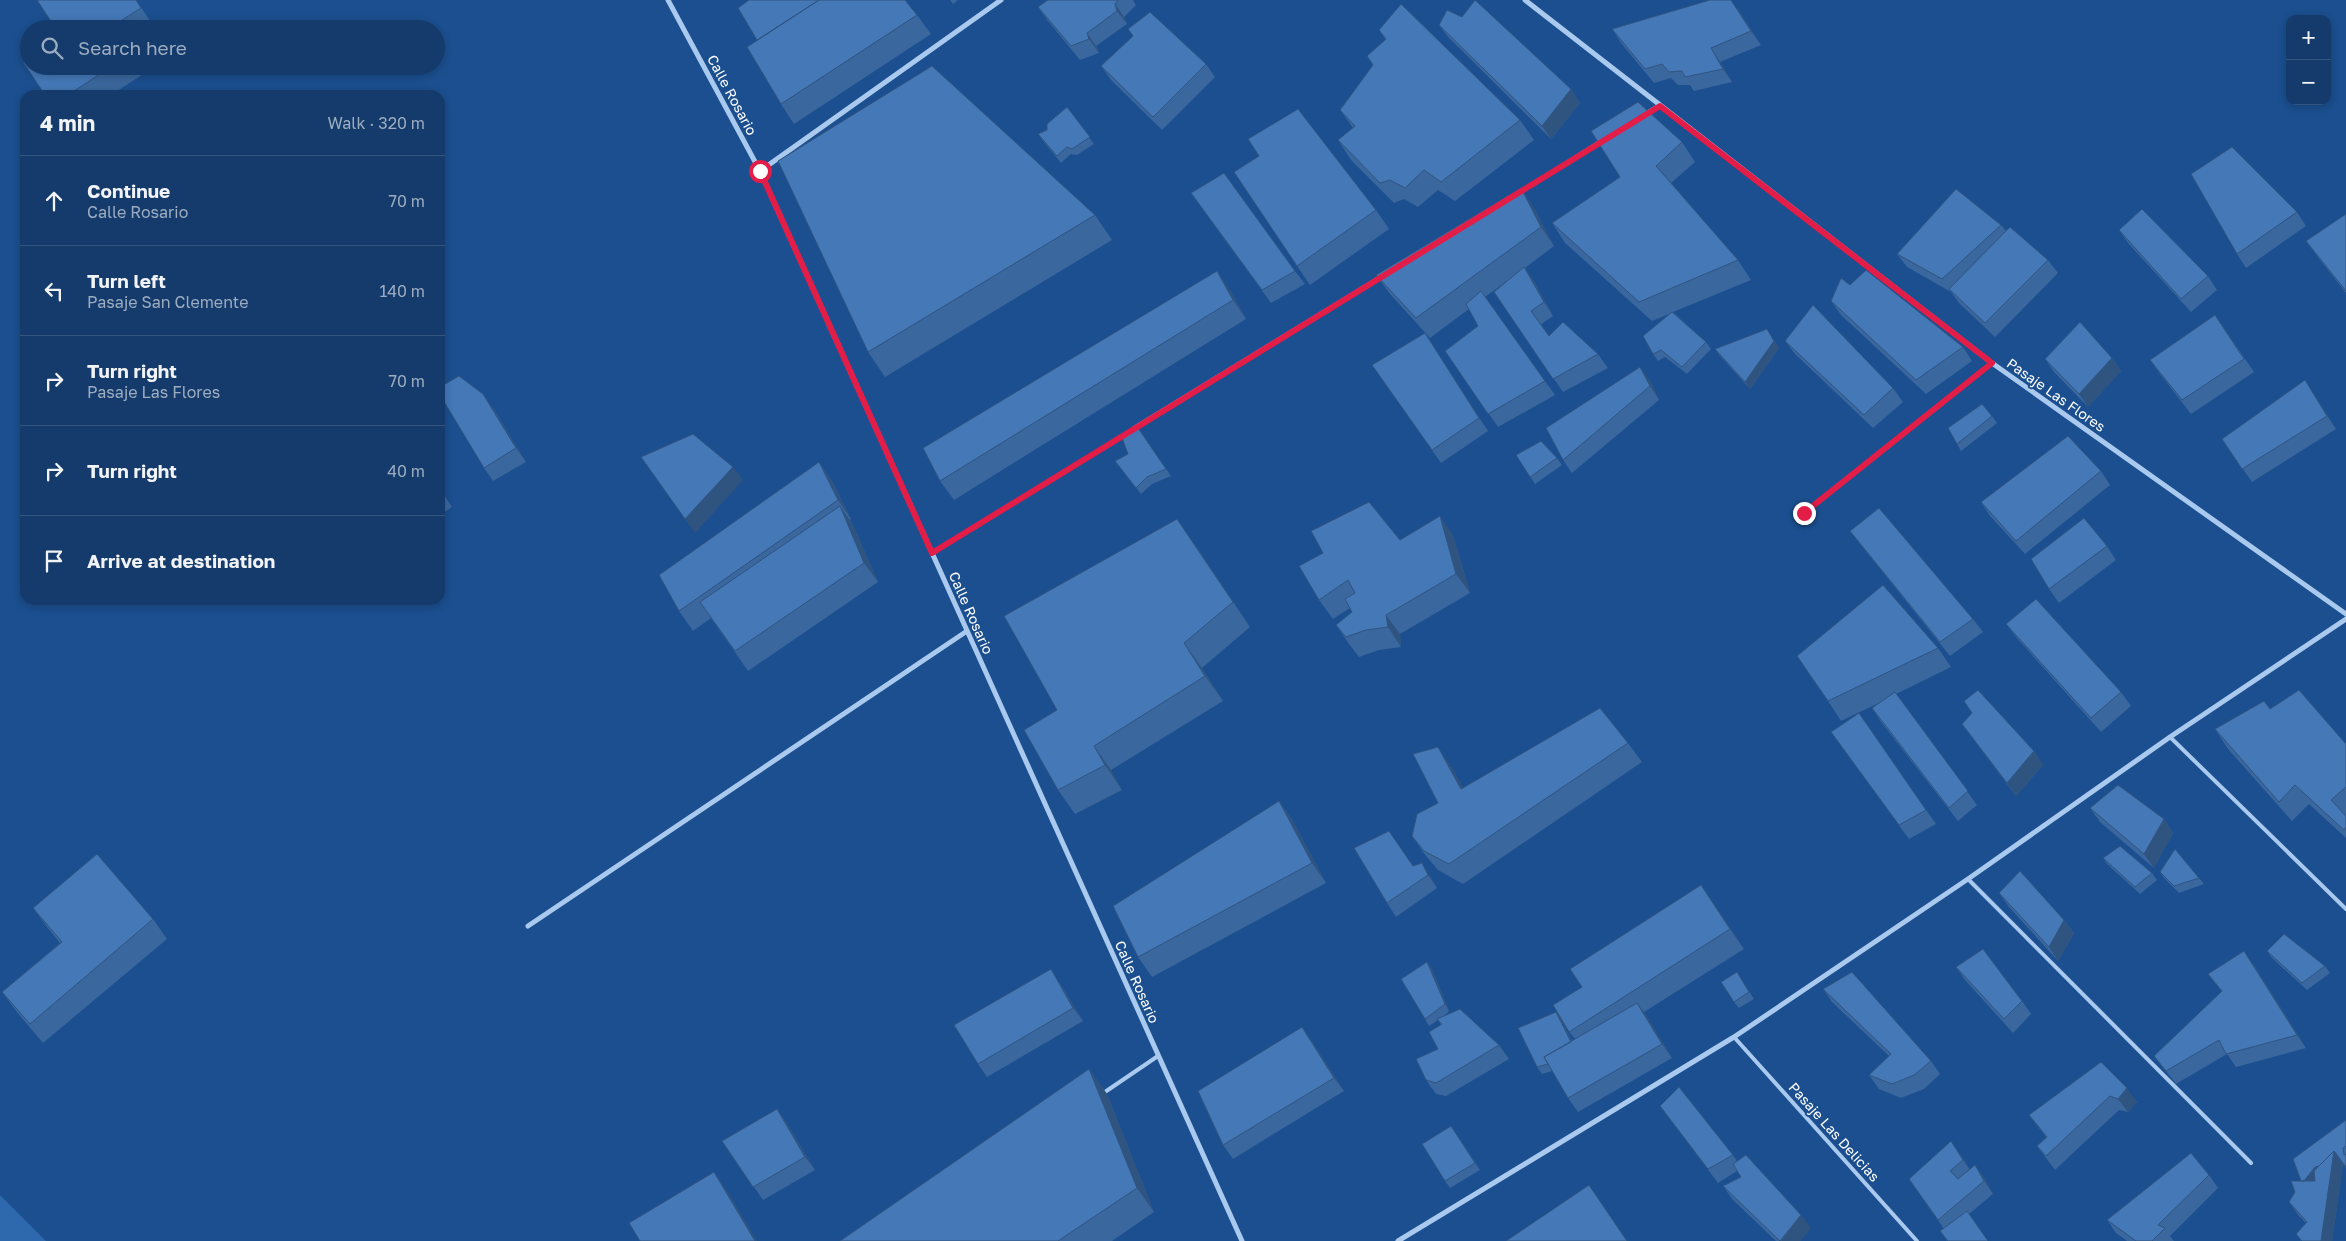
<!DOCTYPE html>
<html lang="en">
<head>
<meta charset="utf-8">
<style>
	body { margin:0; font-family:"Golos Text",sans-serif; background:#214673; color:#f1f3f6 }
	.controls { position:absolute; right:15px; top:15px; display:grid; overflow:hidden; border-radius:10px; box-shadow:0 2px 8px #0003 }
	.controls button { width:45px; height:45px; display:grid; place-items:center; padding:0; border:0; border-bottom:1px solid #33557e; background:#143b6b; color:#f1f3f6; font:25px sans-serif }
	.stop { position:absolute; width:15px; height:15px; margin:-11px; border:4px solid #e11d48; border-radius:50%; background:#fff }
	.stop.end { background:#e11d48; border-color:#fff; box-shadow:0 1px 5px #0008 }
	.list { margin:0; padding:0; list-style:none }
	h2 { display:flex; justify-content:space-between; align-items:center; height:65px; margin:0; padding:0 20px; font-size:21px }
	h2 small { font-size:16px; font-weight:400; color:#9dadc1 }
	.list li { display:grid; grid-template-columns:32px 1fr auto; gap:15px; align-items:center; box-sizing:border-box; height:90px; padding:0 20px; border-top:1px solid #33557e }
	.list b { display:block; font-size:19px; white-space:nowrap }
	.list p { margin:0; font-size:16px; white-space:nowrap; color:#9dadc1 }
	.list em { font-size:16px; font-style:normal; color:#9dadc1 }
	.icon { flex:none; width:28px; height:28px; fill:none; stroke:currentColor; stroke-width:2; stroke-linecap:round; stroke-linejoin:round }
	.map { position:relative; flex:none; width:2346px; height:1241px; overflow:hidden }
	.search { position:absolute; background:#143b6b; box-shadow:0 2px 8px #0003; left:20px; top:20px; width:425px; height:55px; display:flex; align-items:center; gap:12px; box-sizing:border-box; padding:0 18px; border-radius:28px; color:#9dadc1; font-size:19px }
	.panel { position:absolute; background:#143b6b; box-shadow:0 2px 8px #0003; left:20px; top:90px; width:425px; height:515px; border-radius:15px }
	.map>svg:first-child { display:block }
	.green { fill:#2e69ad }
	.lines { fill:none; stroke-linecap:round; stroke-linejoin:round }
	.service { stroke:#a9c9ee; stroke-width:4 }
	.minor { stroke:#a9c9ee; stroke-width:5 }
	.wall { fill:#3a679d }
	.shaded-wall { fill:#305480 }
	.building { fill:#4478b7; stroke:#305480 }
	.route { stroke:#e11d48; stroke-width:6 }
	.labels { text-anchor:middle; stroke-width:4; stroke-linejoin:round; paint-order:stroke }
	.street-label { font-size:14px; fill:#fff; stroke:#1b4f8f }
</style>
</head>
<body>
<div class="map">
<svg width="2346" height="1241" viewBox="0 0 2346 1241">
	<rect width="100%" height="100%" fill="#1b4f8f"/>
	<path class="green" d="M0 1195 46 1241H0Z"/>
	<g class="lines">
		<path class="service" d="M1645 114 1660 105
			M1520 192 1603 140
			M1134 428 1382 276
			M1804 513 1992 363
			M932 553 1124 435
			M2170 737 2346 909
			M1968 879 2251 1163
			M1734 1037 1917 1241
			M1102 1094 1158 1056"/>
		<path class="minor" d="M668 0 760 171 1242 1241
			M1525 0 1992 363 2346 614
			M760 171 1001 0
			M528 926 967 631
			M1398 1241 1734 1037 1968 879 2170 737 2346 619"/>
	</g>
	<path class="wall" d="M136 0 155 28 153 29H56Z
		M950 0H958L953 4Z
		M1048 0H1133L1136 5 1124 17 1127 24 1096 46 1099 53 1080 60 1048 21 1038 7Z
		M1737 8 1761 45 1720 62 1732 82 1694 91 1690 85H1678L1671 78 1654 83 1621 43 1612 29Z
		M917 15 931 34 794 124 781 104Z
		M1439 25 1571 89 1580 103 1551 139 1449 38Z
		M1379 30 1520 120 1534 140 1455 201 1438 190 1418 207 1404 199 1394 203 1351 160 1338 140 1353 128 1340 110 1373 65 1385 39Z
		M1133 36 1206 64 1215 77 1162 130 1111 80 1101 66Z
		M29 66H149L151 69 111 95H45Z
		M1067 107 1094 144 1077 155 1071 154 1061 163 1043 141 1038 134 1047 130Z
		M1682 142 1695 162 1671 183 1738 260 1751 280 1673 312 1706 342 1711 349 1687 374 1665 357 1658 361 1653 354 1669 314 1652 321 1565 243 1552 223Z
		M1259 156 1376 210 1389 229 1310 285 1297 266Z
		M1201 207 1295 271 1305 284 1271 303Z
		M1534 208 1554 246 1525 268 1534 281 1553 316 1540 325 1549 336 1598 354 1608 368 1563 392 1494 292 1514 276 1485 297 1555 395 1498 427 1445 351 1478 326 1469 309 1430 338 1390 294 1376 275Z
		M2297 212 2306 226 2246 268 2237 254Z
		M2346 214V293L2320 260 2306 241Z
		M1095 215 1112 240 885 377 868 352Z
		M2001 225 2006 231 2048 260 2058 273 1995 337 1959 303 1951 292 1907 267 1897 254Z
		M2119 230 2208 276 2217 290 2191 312 2128 243Z
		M1850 285 1963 347 1972 361 1926 394 1841 315 1831 301Z
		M1230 290 1246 319 954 500 940 481Z
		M2215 315 2254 372 2191 414 2160 374 2150 360Z
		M1425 333 1488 431 1441 463 1372 365Z
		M1771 336 1779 348 1750 389 1720 356 1715 349Z
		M1785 341 1893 388 1903 402 1873 428 1795 354Z
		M2112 358 2121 371 2088 407 2054 372 2045 359Z
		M1650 380 1659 400 1572 473 1563 460Z
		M2314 394 2336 429 2252 482 2222 439Z
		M493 408 526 462 493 481 484 468Z
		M1992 416 1997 423 1961 451 1957 444Z
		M1136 425 1171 476 1152 484 1141 494 1115 461 1128 454Z
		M1516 455 1557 458 1562 465 1535 484Z
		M819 462 832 481 851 519 850 520 853 525 878 582 748 671 711 618 693 631 679 611Z
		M2101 471 2110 485 2025 554 1990 516 1981 502Z
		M440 489 452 507 440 515Z
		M1850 531 1973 619 1983 632 1950 656 1860 544Z
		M1453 535 1470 593 1400 634 1401 647 1379 650 1359 657 1349 644 1336 625 1352 612 1350 608 1333 619 1319 600 1400 540Z
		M1194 543 1250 627 1202 668 1223 701 1111 770 1122 790 1075 814 1058 790 1057 710Z
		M2107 546 2116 560 2059 603 2049 589Z
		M2006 624 2121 692 2131 706 2101 732 2016 637Z
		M1938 648 1951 667 1896 694 1977 805 1958 821 1881 722 1872 708 1883 701 1841 721 1828 701Z
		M2270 709 2346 744V838L2309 804 2292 821 2228 749 2215 729Z
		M1859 713 1936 824 1909 839 1841 746Z
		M1972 713 2034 751 2043 765 2016 796 1962 724Z
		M1628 743 1642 762 1463 884 1438 870 1426 856 1412 836 1438 803 1451 766 1463 788Z
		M1279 801 1293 821 1326 883 1152 977 1138 957Z
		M2090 808 2164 819 2173 833 2154 868 2100 822Z
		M2103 858 2152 873 2157 880 2140 894 2107 864Z
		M1413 866 1431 877 1437 888 1396 917 1387 903Z
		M2160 872 2199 878 2204 884 2179 893 2164 878Z
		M1701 885 1744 949 1644 1012 1672 1058 1578 1112 1568 1098 1552 1071 1542 1074 1537 1067 1556 1012 1561 1019 1572 1041 1575 1039 1569 1032 1582 987Z
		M1999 893 2064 920 2074 933 2058 961 2009 907Z
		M33 908 153 919 167 939 43 1043 16 1011 2 992 60 943 47 927Z
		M2267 951 2325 966 2330 973 2307 990 2272 958Z
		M1427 962 1432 969 1449 1011 1444 1016 1499 1045 1509 1059 1446 1096 1436 1094 1426 1080 1438 1049 1441 1025 1438 1020 1429 1026 1425 1019Z
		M2254 965 2306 1048 2236 1067 2227 1054 2176 1084 2154 1056 2222 992 2208 974Z
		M1956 967 2022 1001 2031 1014 2013 1033 1965 980Z
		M1737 972 1754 999 1739 1008 1734 1002Z
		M1060 983 1083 1021 987 1077 978 1064Z
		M1823 989 1931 1061 1940 1074 1924 1089 1901 1098 1879 1089 1869 1075 1889 1056 1832 1002Z
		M1311 1040 1344 1091 1233 1159 1223 1145Z
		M2101 1062 2137 1102 2128 1112 2119 1110 2055 1170 2037 1146 2046 1137 2029 1115Z
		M1089 1069 1107 1094 1154 1212 1112 1241H840Z
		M1660 1106 1733 1155 1737 1161 1811 1228 1800 1241H1776L1732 1199 1723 1186 1741 1177 1737 1171 1718 1183Z
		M777 1109 786 1122 815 1170 763 1200 722 1141Z
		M2346 1120V1168L2343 1164 2332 1241H2301L2296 1234 2306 1223 2299 1216 2289 1202 2301 1181Z
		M1456 1133 1480 1170 1450 1188 1445 1181Z
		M1961 1155 1970 1170 1975 1165 1985 1179 1993 1194 1969 1214 1988 1241H1947L1940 1231 1944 1229 1909 1179Z
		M2209 1175 2218 1188 2170 1236 2174 1241H2127L2116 1233 2107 1220Z"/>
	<path class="shaded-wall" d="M1732 0 1737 8 1761 45 1751 31Z
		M1115 4 1124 17 1127 24 1117 11Z
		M1087 33 1096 46 1099 53 1089 39Z
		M1711 48 1720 62 1732 82 1723 69Z
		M1571 89 1580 103 1551 139 1542 126Z
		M1521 188 1534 208 1554 246 1541 227Z
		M1524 267 1534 281 1553 316 1544 302Z
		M1217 271 1230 290 1246 319 1233 300Z
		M1767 329 1779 348 1750 389 1745 382Z
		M1425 333 1488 431 1479 418Z
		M2112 358 2121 371 2088 407 2079 394Z
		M1640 367 1650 380 1659 400 1650 386Z
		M2305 380 2314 394 2336 429 2327 416Z
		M483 394 493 408 526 462 516 448Z
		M819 462 832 481 851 519 838 500Z
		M733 467 743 480 695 533 685 519Z
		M840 506 853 525 878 582 864 563Z
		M1440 516 1453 535 1470 593 1456 574Z
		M1177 519 1194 543 1250 627 1233 602Z
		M1386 615 1400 634 1401 647 1388 627Z
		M1184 643 1202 668 1223 701 1205 676Z
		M1094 746 1111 770 1122 790 1105 765Z
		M1438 747 1451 766 1475 808 1461 789Z
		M2034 751 2043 765 2016 796 2007 783Z
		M1279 801 1293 821 1326 883 1312 863Z
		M2164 819 2173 833 2154 868 2144 854Z
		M1422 863 1431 877 1437 888 1428 875Z
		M1701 885 1715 905 1744 949 1730 929Z
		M2064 920 2074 933 2058 961 2049 947Z
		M2244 951 2254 965 2306 1048 2297 1035Z
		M1427 962 1432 969 1449 1011 1445 1004Z
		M1051 969 1060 983 1083 1021 1073 1008Z
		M1637 1003 1647 1016 1672 1058 1662 1044Z
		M1556 1012 1561 1019 1577 1052 1572 1045Z
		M1302 1027 1311 1040 1344 1091 1334 1078Z
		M1089 1069 1107 1094 1154 1212 1137 1188Z
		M2127 1088 2137 1102 2128 1112 2118 1099Z
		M777 1109 786 1122 815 1170 805 1157Z
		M1951 1141 1961 1155 1972 1174 1963 1160Z
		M2334 1151 2343 1164 2332 1241H2321Z
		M1975 1165 1985 1179 1993 1194 1984 1181Z
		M2315 1167 2320 1174 2306 1191 2302 1184Z
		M714 1172 728 1192 757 1241H755Z
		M1801 1215 1811 1228 1800 1241H1781Z"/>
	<path class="building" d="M37 0H136L141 8 119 22 124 29H56Z
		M749 0H819L757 40 738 8Z
		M819 0H905L917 15 781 104 747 47Z
		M1048 0H1118L1115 4 1117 11 1087 33 1089 39 1071 46 1038 7Z
		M1475 0 1571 89 1542 126 1439 25 1447 10 1462 17Z
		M1710 0H1731L1751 31 1711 48 1723 69 1685 77 1682 71 1669 72 1662 64 1645 69 1612 29Z
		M1401 4 1520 120 1441 182 1424 170 1405 188 1390 180 1380 183 1338 140 1355 126 1340 110 1373 65 1367 56 1386 39 1379 30Z
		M1150 12 1206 64 1153 117 1101 66 1133 36 1128 29Z
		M29 58V66H112L68 95H45L23 62Z
		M932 66 1095 215 868 352 778 161Z
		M1638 102 1682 142 1656 166 1738 260 1639 302 1552 223 1620 177 1591 131Z
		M1067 107 1090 137 1072 149 1067 147 1057 156 1038 134 1047 130V124Z
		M1298 109 1376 210 1297 266 1234 172 1259 156 1248 139Z
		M2232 147 2297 212 2237 254 2191 174Z
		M1224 173 1295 271 1262 290 1191 193Z
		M1521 188 1541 227 1416 318 1376 275Z
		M1956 189 2001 225 1942 279 1897 254Z
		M2142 209 2208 276 2181 299 2119 230Z
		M2346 214V291L2306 241Z
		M2010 227 2048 260 1985 323 1949 289Z
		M1524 267 1544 302 1531 311 1549 336 1563 322 1598 354 1553 379 1494 292Z
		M1866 270 1963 347 1916 380 1831 301 1841 278 1850 285Z
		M1217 271 1233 300 940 481 923 448Z
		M1481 291 1545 381 1488 414 1445 351 1478 326 1466 304Z
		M1813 305 1893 388 1864 415 1785 341Z
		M1672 312 1706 342 1682 367 1661 350 1653 354 1643 336Z
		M2215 315 2244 359 2182 400 2150 360Z
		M2080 322 2112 358 2079 394 2045 359Z
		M1767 329 1774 341 1745 382 1715 349Z
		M1425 333 1479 418 1432 450 1372 365Z
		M1640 367 1650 386 1563 460 1546 428Z
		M459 376 483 394 516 448 484 468 440 395V387Z
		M2305 380 2327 416 2242 469 2222 439Z
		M1982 404 1992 416 1957 444 1948 428Z
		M1136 425 1166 469 1147 477 1136 488 1115 461 1128 454 1121 435Z
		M693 434 733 467 685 519 641 457Z
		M2068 436 2101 471 2016 541 1981 502Z
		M1541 441 1557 458 1530 477 1516 455Z
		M819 462 838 500 679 611 659 575Z
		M1369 502 1400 540 1440 516 1456 574 1386 615 1388 627 1366 630 1346 637 1336 625 1352 612 1345 599 1355 593 1348 580 1319 600 1299 566 1323 553 1311 531Z
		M840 506 864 563 735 651 700 602Z
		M1879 508 1973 619 1940 642 1850 531Z
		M2084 518 2107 546 2049 589 2031 559Z
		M1177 519 1233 602 1184 643 1205 676 1094 746 1105 765 1058 790 1024 730 1057 710 1004 616Z
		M1883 585 1938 648 1828 701 1797 656Z
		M2036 599 2121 692 2091 718 2006 624Z
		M1978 690 2034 751 2007 783 1962 724 1972 713 1964 701Z
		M2299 690 2346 744V787L2331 800 2346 816V827L2344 830 2295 785 2279 802 2215 729 2264 701 2270 709Z
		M1895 692 1968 791 1949 808 1872 708Z
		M1600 708 1628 743 1449 864 1424 851 1412 836 1417 814 1438 803 1413 754 1438 747 1461 789Z
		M1859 713 1926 810 1899 825 1831 732Z
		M2118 785 2164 819 2144 854 2090 808Z
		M1279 801 1312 863 1138 957 1113 906Z
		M1389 831 1413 866 1422 863 1428 875 1387 903 1354 848Z
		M2120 846 2152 873 2135 887 2103 858Z
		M2175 849 2199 878 2174 886 2160 872Z
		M97 854 153 919 30 1024 2 992 62 942 33 908Z
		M2020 871 2064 920 2049 947 1999 893Z
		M1701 885 1730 929 1569 1032 1553 1005 1582 987 1570 969Z
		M2284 934 2325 966 2302 983 2267 951Z
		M1983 949 2022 1001 2004 1019 1956 967Z
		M2244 951 2297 1035 2226 1054 2219 1040 2166 1071 2154 1056 2222 991 2208 974Z
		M1427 962 1445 1004 1425 1019 1401 979Z
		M1051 969 1073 1008 978 1064 954 1025Z
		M1737 972 1749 992 1734 1002 1721 982Z
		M1852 972 1931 1061 1914 1075 1892 1084 1869 1075 1891 1054 1823 989Z
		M1637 1003 1662 1044 1568 1098 1544 1057Z
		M1460 1009 1499 1045 1436 1083 1426 1080 1416 1059 1438 1049 1429 1032 1442 1024 1437 1019Z
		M1556 1012 1571 1042 1544 1057 1548 1064 1537 1067 1518 1028Z
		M1302 1027 1334 1078 1223 1145 1198 1091Z
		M2101 1062 2127 1088 2118 1099 2110 1096 2046 1156 2037 1146 2047 1137 2029 1115Z
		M1089 1069 1137 1188 1058 1241H840Z
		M1679 1087 1733 1155 1708 1169 1660 1106Z
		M777 1109 805 1157 753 1187 722 1141Z
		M2346 1120V1146L2343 1148 2344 1155 2346 1154V1167L2334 1151 2319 1166 2315 1167 2304 1181H2301L2293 1159Z
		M1451 1126 1475 1163 1445 1181 1422 1144Z
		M1951 1141 1963 1160 1950 1171 1958 1179 1975 1165 1984 1181 1938 1220 1909 1179Z
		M2334 1151 2321 1241H2302L2296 1234 2307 1222 2289 1202 2295 1192 2291 1181H2315L2314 1171Z
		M2191 1153 2209 1175 2158 1225 2165 1228 2152 1241H2136L2107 1220Z
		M1746 1155 1801 1215 1780 1241 1723 1186 1741 1177 1733 1164Z
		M714 1172 755 1241H640L629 1223Z
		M1589 1185 1627 1241H1506Z
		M1967 1211 1988 1241H1948L1940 1231Z"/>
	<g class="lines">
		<path class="route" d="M760 171 932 553 1660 106 1992 363 1804 513"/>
	</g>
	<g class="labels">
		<g class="street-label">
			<text transform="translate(732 95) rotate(62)" y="5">Calle Rosario</text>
			<text transform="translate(2056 395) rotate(35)" y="5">Pasaje Las Flores</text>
			<text transform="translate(971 613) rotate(66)" y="5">Calle Rosario</text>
			<text transform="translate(1137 982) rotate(66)" y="5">Calle Rosario</text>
			<text transform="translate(1834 1132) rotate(48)" y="5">Pasaje Las Delicias</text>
		</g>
	</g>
</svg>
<div class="controls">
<button>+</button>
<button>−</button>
</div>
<div class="stop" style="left:760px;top:171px"></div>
<div class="stop end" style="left:1804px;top:513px"></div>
<div class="search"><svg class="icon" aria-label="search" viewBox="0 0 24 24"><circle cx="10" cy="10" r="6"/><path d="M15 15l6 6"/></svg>Search here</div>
<section class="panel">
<h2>4 min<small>Walk · 320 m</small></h2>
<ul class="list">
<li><svg class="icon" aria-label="ahead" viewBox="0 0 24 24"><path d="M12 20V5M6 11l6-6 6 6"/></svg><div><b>Continue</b><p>Calle Rosario</p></div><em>70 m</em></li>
<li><svg class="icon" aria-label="left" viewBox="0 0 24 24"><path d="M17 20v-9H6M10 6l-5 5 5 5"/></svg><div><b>Turn left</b><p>Pasaje San Clemente</p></div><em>140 m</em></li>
<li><svg class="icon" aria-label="right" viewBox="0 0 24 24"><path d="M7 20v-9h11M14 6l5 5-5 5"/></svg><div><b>Turn right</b><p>Pasaje Las Flores</p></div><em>70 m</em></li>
<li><svg class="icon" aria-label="right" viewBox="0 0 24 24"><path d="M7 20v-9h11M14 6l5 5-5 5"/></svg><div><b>Turn right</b></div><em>40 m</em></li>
<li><svg class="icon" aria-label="arrive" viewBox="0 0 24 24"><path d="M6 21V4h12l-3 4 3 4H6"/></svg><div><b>Arrive at destination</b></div></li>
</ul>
</section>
</div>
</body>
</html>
